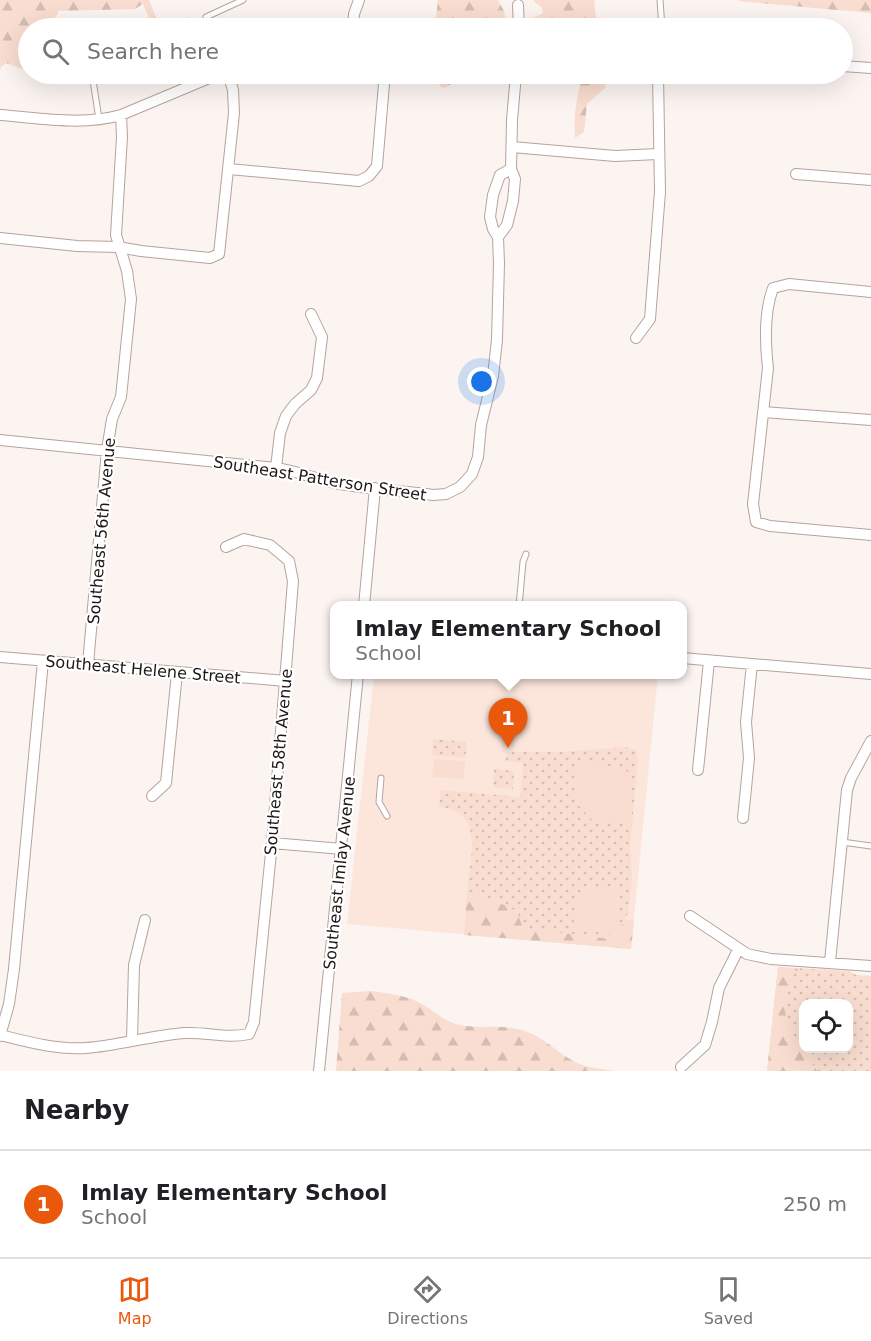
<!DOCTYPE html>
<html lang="en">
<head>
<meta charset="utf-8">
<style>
	body { margin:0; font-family:"DejaVu Sans",sans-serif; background:#f2f2f2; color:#202124 }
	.controls { position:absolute; right:18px; bottom:18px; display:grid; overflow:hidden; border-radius:12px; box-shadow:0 6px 24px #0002 }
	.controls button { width:54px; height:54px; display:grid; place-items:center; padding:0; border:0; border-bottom:2px solid #e0e0e0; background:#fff; color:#202124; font:30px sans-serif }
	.you { position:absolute; left:482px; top:382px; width:21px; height:21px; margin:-15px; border:4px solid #fff; border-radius:50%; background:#1a73e8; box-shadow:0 0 0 9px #1a73e833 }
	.badge { display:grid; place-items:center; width:39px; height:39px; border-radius:50%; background:#ea580c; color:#fff; font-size:20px; font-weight:700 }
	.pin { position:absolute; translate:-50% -50px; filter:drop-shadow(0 2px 3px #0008) }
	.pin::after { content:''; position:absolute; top:32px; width:21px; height:18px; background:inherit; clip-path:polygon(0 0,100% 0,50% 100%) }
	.popup { position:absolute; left:330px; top:601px; width:357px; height:78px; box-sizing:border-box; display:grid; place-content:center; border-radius:12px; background:#fff; filter:drop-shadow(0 2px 4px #0005); font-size:20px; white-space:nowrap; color:#757577 }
	.popup b { font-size:22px; color:#202124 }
	.popup::after { content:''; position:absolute; left:50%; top:100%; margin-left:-12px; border:12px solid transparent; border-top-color:#fff }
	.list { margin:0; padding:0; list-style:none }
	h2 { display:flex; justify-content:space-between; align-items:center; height:78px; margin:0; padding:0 24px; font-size:26px }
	h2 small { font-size:20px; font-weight:400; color:#757577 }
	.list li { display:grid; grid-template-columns:39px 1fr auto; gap:18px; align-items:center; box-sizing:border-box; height:108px; padding:0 24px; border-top:2px solid #e0e0e0 }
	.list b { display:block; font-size:22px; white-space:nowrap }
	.list p { margin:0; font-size:20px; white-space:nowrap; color:#757577 }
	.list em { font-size:20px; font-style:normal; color:#757577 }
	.icon { flex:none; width:33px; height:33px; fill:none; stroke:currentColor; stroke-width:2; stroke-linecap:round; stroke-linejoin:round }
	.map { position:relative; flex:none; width:871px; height:1071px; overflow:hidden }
	.search { position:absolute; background:#fff; box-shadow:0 6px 24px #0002; left:18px; right:18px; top:18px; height:66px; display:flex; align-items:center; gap:15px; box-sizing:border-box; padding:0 21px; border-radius:33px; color:#757577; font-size:22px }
	.sheet { height:186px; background:#fff }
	nav { display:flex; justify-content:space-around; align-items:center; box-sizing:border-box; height:84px; border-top:2px solid #e0e0e0; background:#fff; font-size:16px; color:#757577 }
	nav a { display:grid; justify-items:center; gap:3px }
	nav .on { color:#ea580c }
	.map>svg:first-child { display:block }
	.built { fill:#fce6dc }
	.grass { fill:url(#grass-dots); fill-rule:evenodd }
	.forest { fill:url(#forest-firs) }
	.pitch { fill:#f9ddd0 }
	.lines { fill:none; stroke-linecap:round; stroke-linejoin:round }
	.lane-casing { stroke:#b6a39b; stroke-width:7 }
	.street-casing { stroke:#b6a39b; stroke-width:12 }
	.lane { stroke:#fff; stroke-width:5 }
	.street { stroke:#fff; stroke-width:10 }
	.labels { text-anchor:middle; stroke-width:4.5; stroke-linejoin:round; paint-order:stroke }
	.street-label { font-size:16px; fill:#1e1714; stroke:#fff }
</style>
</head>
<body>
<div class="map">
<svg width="871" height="1071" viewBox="0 0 871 1071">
	<defs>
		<pattern id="grass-dots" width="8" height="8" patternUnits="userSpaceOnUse" patternTransform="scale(1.5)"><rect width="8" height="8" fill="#f9ddd0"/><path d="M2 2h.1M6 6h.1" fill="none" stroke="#d5bdb2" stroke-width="1.8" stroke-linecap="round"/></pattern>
		<pattern id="forest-firs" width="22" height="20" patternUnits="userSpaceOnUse" patternTransform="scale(1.5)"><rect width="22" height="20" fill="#f9ddd0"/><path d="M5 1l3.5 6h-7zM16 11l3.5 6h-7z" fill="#d5bdb2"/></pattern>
	</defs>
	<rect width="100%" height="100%" fill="#fcf4f1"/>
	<path class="built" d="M374 675H658L631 949 347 924Z"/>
	<path class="grass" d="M433 739 467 742 465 758 432 755Z
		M625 747 636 750 638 760 630 846 632 879 628 913 616 935 609 939 523 928 517 912 507 906 467 892C470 859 486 811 439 807L441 790 520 797 523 763 505 761 506 752H559Z
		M494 769 514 771 513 789 493 787Z
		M778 967 849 971 856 975 871 976V1071H767ZM804 1004H848V1048H804Z"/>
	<path class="forest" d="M0 0H149L158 23 161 27H167L188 17 191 24 180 28H153L143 4 135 9 58 11V14L54 18 55 28H28V71L6 63 1 67 0 71Z
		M438 0H498L504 11 507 28H435Z
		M533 0H594L596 18H600L601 28H530L533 18 543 13 542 8Z
		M739 0H871V13L738 1Z
		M435 74H465L445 88 441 87Z
		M583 74H606L605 88 587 104 584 132 575 138C573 116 577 95 583 74Z
		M467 892 507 906 517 912 523 928 609 939 616 935 625 919 634 921 631 949 464 935Z
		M778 967 798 969C767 1009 795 1036 817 1071H767Z
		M371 991C389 994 408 995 424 1005 436 1013 446 1022 460 1025 487 1030 505 1022 533 1034 548 1042 560 1054 575 1062 587 1068 602 1069 615 1071H336L342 993Z"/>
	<path class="pitch" d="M434 759 465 761 464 779 432 777Z
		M577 761 624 768 632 777 629 821 592 820 576 803 574 780Z
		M602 886 620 889 617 929 610 934 574 929C573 905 576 890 602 886Z"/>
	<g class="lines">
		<g class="lane-casing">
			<path id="lane" d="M660 0 662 28
				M211 28 206 17 243 0
				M92 74 99 119
				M519 606 523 562 526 554
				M381 778 379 802 387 816
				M842 842 871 846"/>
		</g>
		<g class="street-casing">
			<path id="street" d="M518 5 519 28
				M353 28 354 14 359 0
				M842 66 871 68
				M0 115C40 118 82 126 121 115L219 74
				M512 147 615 156 658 154
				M229 169 359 181 369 176 377 166 384 84 379 74
				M796 174 871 180
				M498 237 507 225 513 201 515 179 511 169 512 120 516 74
				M0 238 77 246 118 247 141 251 210 258 219 254 234 113 233 90 228 74
				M871 292 789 284 773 288C764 312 765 342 768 368L753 504 756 522 770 526 871 535
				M636 338 650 319 660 192 658 74
				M763 412 871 420
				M0 440 276 468C298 471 318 480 340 484 371 489 402 491 433 495L446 494 460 487 472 474 478 457 481 425 493 376 497 340 499 263 498 237 493 229 490 217 493 195 500 175 511 169
				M276 468 280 433 286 416 295 404 311 390 317 378 322 337 311 314
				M364 606 375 488
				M0 657 286 681
				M682 658 871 674
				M88 664 107 450 112 419 121 397 131 299 127 271 116 235 122 137 121 115
				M698 770 709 661
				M152 796 166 783 177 673
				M743 818 749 758 746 722 752 664
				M272 843 342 849
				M690 916 747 954 771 959 871 966
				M830 962 847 790 851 778 871 741
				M0 1035C28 1042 57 1050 86 1048 118 1046 152 1035 186 1033 209 1032 225 1039 249 1034L254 1022 272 843 293 581 289 561 270 545 244 539 226 547
				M0 1036 9 1004 14 969 43 661
				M132 1040 134 965 145 920
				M681 1067 705 1045 712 1022 719 988 738 950
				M319 1071 358 674"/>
		</g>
		<use href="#lane" class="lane"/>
		<use href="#street" class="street"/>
	</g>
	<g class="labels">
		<g class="street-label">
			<text transform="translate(320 478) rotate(9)" y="6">Southeast Patterson Street</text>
			<text transform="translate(101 531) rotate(-85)" y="6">Southeast 56th Avenue</text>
			<text transform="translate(143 669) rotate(5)" y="6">Southeast Helene Street</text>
			<text transform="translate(278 762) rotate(-85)" y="6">Southeast 58th Avenue</text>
			<text transform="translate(339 873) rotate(-84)" y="6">Southeast Imlay Avenue</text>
		</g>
	</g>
</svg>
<div class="controls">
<button><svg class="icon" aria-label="locate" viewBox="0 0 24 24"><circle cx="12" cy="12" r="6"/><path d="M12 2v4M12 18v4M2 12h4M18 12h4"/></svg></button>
</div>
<div class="you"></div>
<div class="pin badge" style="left:508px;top:748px">1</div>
<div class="popup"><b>Imlay Elementary School</b>School</div>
<div class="search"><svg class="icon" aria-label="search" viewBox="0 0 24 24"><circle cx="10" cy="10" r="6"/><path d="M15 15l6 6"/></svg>Search here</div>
</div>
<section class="sheet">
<h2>Nearby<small></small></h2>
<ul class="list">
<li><span class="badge">1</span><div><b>Imlay Elementary School</b><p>School</p></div><em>250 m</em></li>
</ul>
</section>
<nav>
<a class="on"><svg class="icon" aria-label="map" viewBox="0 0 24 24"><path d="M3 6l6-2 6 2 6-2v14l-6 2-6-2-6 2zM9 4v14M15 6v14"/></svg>Map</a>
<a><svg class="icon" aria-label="directions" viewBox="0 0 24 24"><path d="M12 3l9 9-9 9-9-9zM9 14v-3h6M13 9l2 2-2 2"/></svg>Directions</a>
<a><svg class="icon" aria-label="saved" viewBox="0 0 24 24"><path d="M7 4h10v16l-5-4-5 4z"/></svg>Saved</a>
</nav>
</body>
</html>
